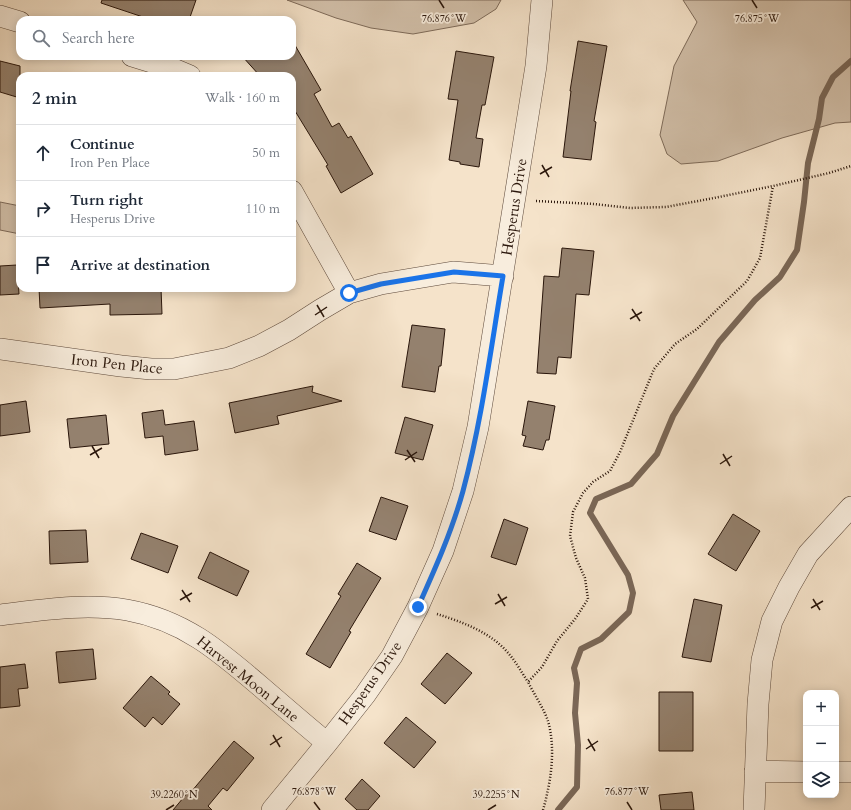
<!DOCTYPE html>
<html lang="en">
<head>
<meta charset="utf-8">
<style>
	body { margin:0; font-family:Cardo,serif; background:#f2f2f3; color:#1f2937 }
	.controls { position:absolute; right:12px; bottom:12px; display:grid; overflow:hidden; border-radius:8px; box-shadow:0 2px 10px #0003 }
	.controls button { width:36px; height:36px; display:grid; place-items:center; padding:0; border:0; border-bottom:1px solid #e0e1e3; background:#fff; color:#1f2937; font:20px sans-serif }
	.stop { position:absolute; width:12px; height:12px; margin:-9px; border:3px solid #1a73e8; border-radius:50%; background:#fff }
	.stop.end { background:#1a73e8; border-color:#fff; box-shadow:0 1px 4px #0008 }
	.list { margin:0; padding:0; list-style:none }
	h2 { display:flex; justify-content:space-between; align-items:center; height:52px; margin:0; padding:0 16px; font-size:17px }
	h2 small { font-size:13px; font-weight:400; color:#747a83 }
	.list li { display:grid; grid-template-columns:26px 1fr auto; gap:12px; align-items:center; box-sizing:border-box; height:56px; padding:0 16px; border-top:1px solid #e0e1e3 }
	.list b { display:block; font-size:15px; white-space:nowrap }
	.list p { margin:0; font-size:13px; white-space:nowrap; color:#747a83 }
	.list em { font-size:13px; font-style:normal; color:#747a83 }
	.icon { flex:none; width:22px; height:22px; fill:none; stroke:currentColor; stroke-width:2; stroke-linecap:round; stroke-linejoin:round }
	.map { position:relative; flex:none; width:851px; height:810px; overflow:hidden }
	.search { position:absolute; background:#fff; box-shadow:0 2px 10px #0003; left:16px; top:16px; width:280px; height:44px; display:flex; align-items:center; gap:10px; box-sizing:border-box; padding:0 14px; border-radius:12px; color:#747a83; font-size:15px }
	.panel { position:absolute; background:#fff; box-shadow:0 2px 10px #0003; left:16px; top:72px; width:280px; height:220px; border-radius:12px }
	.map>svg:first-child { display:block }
	.green { fill:#d2c0aa; stroke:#7e6b5a }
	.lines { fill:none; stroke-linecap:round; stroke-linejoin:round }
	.stream { stroke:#7a6757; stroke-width:6 }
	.building { fill:#94816e; stroke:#2a160b }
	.street-casing { stroke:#5d493b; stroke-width:22 }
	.path { stroke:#2a160b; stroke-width:2.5; stroke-dasharray:1 2; stroke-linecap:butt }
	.street { stroke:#f8eddd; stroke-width:21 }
	.route { stroke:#1a73e8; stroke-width:5 }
	.ticks { fill:none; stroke:#2a160b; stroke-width:1.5 }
	.labels { text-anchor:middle; stroke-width:3.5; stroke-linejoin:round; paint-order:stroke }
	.street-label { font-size:15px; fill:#2a160b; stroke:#f8eddd }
	.ticks-label { font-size:10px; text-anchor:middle; fill:#2a160b; stroke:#f8eddd; stroke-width:3.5; stroke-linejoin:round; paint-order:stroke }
</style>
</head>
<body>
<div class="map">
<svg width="851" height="810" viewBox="0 0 851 810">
	<rect width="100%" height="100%" fill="#f5e3ca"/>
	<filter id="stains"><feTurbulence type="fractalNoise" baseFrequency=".005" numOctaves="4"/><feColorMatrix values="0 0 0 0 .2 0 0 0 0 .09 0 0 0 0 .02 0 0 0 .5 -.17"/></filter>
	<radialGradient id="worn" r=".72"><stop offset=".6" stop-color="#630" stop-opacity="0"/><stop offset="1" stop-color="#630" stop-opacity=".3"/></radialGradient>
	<path class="green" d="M287 0H501L496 9 474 23 413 34 371 28 336 18Z
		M683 0H851V122L835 123 782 138 718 161 681 164 667 154 660 135 674 66 697 22Z
		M0 202 20 206V234L0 230Z"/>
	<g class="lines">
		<path class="stream" d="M558 810 577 787 578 745 575 713 577 683 574 668 581 649 601 639 629 612 633 593 628 575 590 513 596 499 631 484 657 454 673 416 719 342 755 300 780 277 797 250 804 202 808 163 819 119 822 98 833 77 851 61"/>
	</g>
	<path class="building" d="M102 0H196L189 20H152L101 3Z
		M292 40 321 90 314 94 332 127 339 123 348 138 351 136 373 174 341 193 326 166 328 165 292 106V76H260L242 56H292Z
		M578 41 607 46 594 121 596 122 591 160 563 157 571 91H570Z
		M456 51 494 57 485 105H482L476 138 483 139 479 167 460 164V162L449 160 458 100 448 99Z
		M0 61 20 66V98L0 92Z
		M562 248 594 251 589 295 576 294 571 358 558 357 556 374 537 373 544 276 559 277Z
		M17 265 19 294 0 295V266Z
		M39 288H161L162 314 110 315V304L40 308Z
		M412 325 445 329 441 366H439L435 392 402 387Z
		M313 386 312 392 342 401 277 416 279 424 235 433 229 403Z
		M26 401 30 432 0 436V405Z
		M528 401 555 406 549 440H546L543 450 523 446 526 436 522 435Z
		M163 410 165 425 194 421 198 450 165 455 163 436 145 438 142 413Z
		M106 415 109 444 70 448 67 419Z
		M405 417 433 425 423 460 395 453Z
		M381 497 408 506 396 540 369 531Z
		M733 514 760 531 736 571 708 554Z
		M504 519 528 528 516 565 491 557Z
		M86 530 88 562 50 564 49 531Z
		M141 533 178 546 168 573 131 559Z
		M210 552 249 571 237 596 198 578Z
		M357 563 381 578 349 631 351 632 330 668 306 654 341 596 338 594Z
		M694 599 722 605 711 662 682 657Z
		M93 649 96 679 59 683 56 652Z
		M447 653 472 673 445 704 421 684Z
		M25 664 28 688 18 689 20 706 0 708V667Z
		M151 676 170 692 168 694 180 704 162 725 153 717 145 727 123 708Z
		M659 692H693V751H659Z
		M406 717 436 742 414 768 384 743Z
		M234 741 254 758 227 791 223 788 208 806 212 810H173L189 791 191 792Z
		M362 779 380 796 368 810H357L345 799Z
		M692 792 694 810H661L659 795Z"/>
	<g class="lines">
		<g class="street-casing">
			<path id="street" d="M0 16 20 22
				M132 56 171 68 190 76
				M292 191 349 293
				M0 349 121 366 151 369H174L229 358 259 346 289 330 320 310 349 293 381 284 453 272 503 276
				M0 615C42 610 85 603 127 610 183 620 218 650 260 686 282 705 304 724 327 743
				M755 771 806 772
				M836 772H851
				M272 810 327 743 365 695 392 656 418 607 443 551 463 491 478 427 536 66 542 0
				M754 810 758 704 762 660 772 621 789 587 808 554 851 507"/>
		</g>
		<path class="path" d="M536 201 594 204 630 208 666 207 714 198 773 186 829 173 851 166
			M437 614C462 622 491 632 509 654 516 662 522 673 528 682
			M543 810C551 782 556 749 548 721 544 709 534 694 528 682L542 667 557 641 575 619 588 599 585 578 576 558 570 536 573 512 583 493 593 482 610 471 620 452 654 369 675 344 697 329 747 281 760 258 773 186"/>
		<use href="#street" class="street"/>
	</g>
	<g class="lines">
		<path class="route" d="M349 293 381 284 454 272 503 276C491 347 482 420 463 491 452 531 435 569 418 607"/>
	</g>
	<path class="ticks" d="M439 0 444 8M752 0 757 8M542 165 549 177M540 174 552 167M317 305 324 317M632 309 640 321M315 315 327 307M630 319 642 312M92 446 99 458M407 450 415 462M723 454 730 466M90 455 102 448M405 460 417 452M720 464 732 456M182 590 190 602M498 594 505 606M813 599 820 610M180 600 192 593M495 604 507 597M811 608 823 601M273 735 280 747M588 739 595 751M270 745 282 737M586 749 598 741M314 802 320 810M627 802 632 810M166 810 174 805M488 810 496 805"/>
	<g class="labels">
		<g class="street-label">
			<text transform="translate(514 207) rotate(-81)" y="5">Hesperus Drive</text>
			<text transform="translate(117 364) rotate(6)" y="5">Iron Pen Place</text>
			<text transform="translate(248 679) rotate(39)" y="5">Harvest Moon Lane</text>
			<text transform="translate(370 683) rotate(-55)" y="5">Hesperus Drive</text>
		</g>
	</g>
	<g class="ticks-label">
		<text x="757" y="22">76.875°W</text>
		<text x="444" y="22">76.876°W</text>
		<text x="314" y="795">76.878°W</text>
		<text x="627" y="795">76.877°W</text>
		<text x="174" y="798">39.2260°N</text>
		<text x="496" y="798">39.2255°N</text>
	</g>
	<rect width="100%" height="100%" filter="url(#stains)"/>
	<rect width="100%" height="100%" fill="url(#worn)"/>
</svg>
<div class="controls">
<button>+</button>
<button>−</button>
<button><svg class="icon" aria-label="layers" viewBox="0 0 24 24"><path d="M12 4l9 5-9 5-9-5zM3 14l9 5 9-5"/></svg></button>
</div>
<div class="stop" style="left:349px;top:293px"></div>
<div class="stop end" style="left:418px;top:607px"></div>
<div class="search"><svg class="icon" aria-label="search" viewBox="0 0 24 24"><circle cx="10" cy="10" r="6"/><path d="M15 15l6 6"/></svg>Search here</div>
<section class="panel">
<h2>2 min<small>Walk · 160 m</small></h2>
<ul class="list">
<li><svg class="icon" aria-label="ahead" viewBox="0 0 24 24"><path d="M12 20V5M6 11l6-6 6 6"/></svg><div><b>Continue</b><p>Iron Pen Place</p></div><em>50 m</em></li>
<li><svg class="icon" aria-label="right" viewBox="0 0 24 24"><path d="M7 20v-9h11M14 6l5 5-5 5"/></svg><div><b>Turn right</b><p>Hesperus Drive</p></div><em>110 m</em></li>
<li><svg class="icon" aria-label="arrive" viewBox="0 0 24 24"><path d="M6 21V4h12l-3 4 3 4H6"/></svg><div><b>Arrive at destination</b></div></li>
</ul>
</section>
</div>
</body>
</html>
